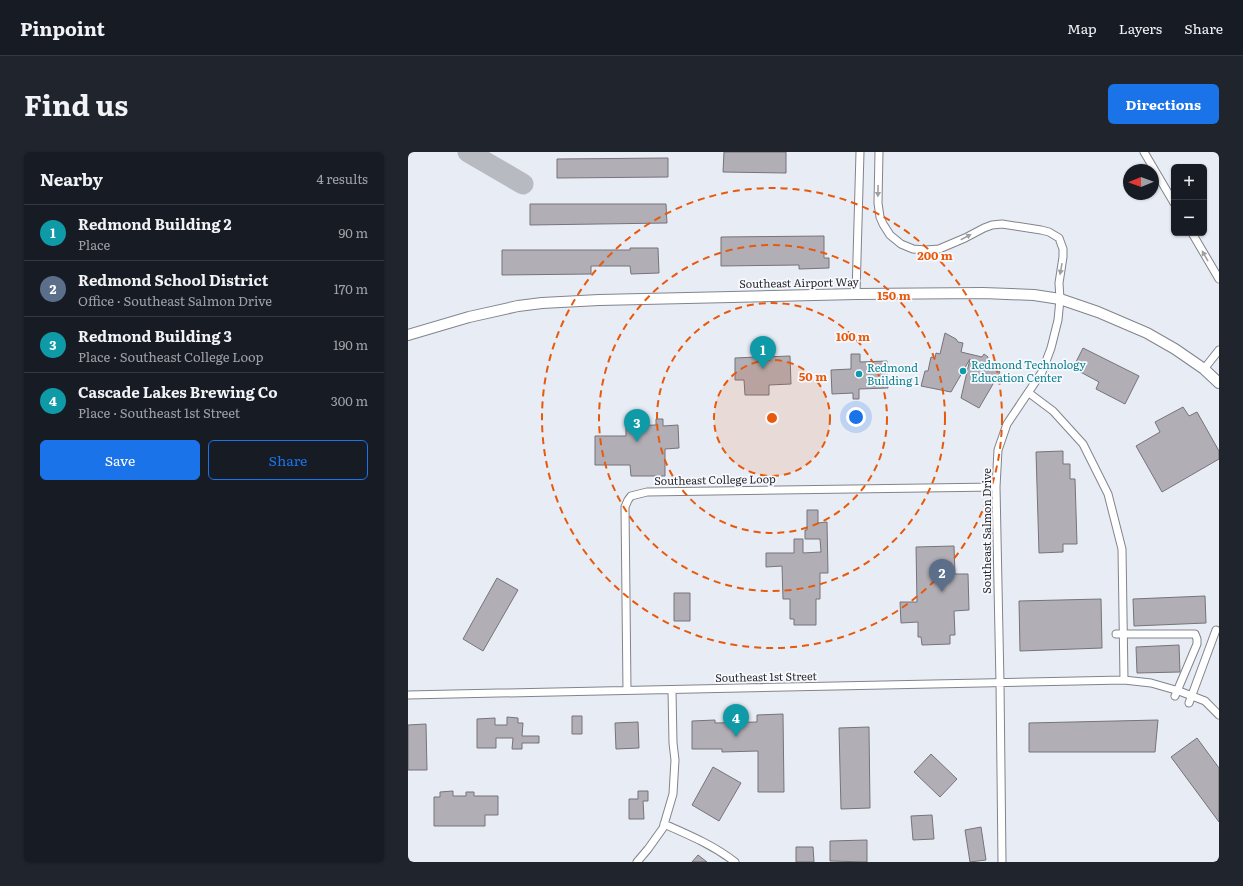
<!DOCTYPE html>
<html lang="en">
<head>
<meta charset="utf-8">
<style>
	body { margin:0; font-family:Literata,serif; background:#20242c; color:#f1f3f6 }
	.controls { position:absolute; right:12px; top:12px; display:grid; overflow:hidden; border-radius:6px; box-shadow:0 1px 3px #0004 }
	.controls button { width:36px; height:36px; display:grid; place-items:center; padding:0; border:0; border-bottom:1px solid #363941; background:#171b24; color:#f1f3f6; font:20px sans-serif }
	.compass { position:absolute; left:715px; top:12px; width:36px; height:36px; border-radius:50%; background:#171b24; box-shadow:0 1px 3px #0004; rotate:269deg }
	.you { position:absolute; left:448px; top:265px; width:14px; height:14px; margin:-10px; border:3px solid #fff; border-radius:50%; background:#1a73e8; box-shadow:0 0 0 6px #1a73e833 }
	.badge { display:grid; place-items:center; width:26px; height:26px; border-radius:50%; background:#1a73e8; color:#fff; font-size:13px; font-weight:700 }
	.pin { position:absolute; translate:-50% -33px; filter:drop-shadow(0 1px 2px #0008) }
	.pin::after { content:''; position:absolute; top:21px; width:14px; height:12px; background:inherit; clip-path:polygon(0 0,100% 0,50% 100%) }
	.list { margin:0; padding:0; list-style:none }
	h2 { display:flex; justify-content:space-between; align-items:center; height:52px; margin:0; padding:0 16px; font-size:17px }
	h2 small { font-size:13px; font-weight:400; color:#9ea1a6 }
	.list li { display:grid; grid-template-columns:26px 1fr auto; gap:12px; align-items:center; box-sizing:border-box; height:56px; padding:0 16px; border-top:1px solid #363941 }
	.list b { display:block; font-size:15px; white-space:nowrap }
	.list p { margin:0; font-size:13px; white-space:nowrap; color:#9ea1a6 }
	.list em { font-size:13px; font-style:normal; color:#9ea1a6 }
	.actions { display:flex; gap:8px; padding:12px 16px }
	.actions a { flex:1; padding:9px 0; border:1px solid #1a73e8; border-radius:6px; text-align:center; font-size:14px; color:#1a73e8 }
	.actions .main { background:#1a73e8; color:#fff }
	.map { position:relative; flex:none; width:811px; height:710px; overflow:hidden; border-radius:6px }
	header { display:flex; align-items:center; gap:24px; box-sizing:border-box; height:56px; padding:0 20px; background:#171b24; border-bottom:1px solid #363941 }
	header strong { font-size:19px }
	nav { display:flex; gap:22px; margin-inline-start:auto; font-size:14px }
	.intro { display:flex; align-items:center; justify-content:space-between; box-sizing:border-box; height:96px; padding:0 24px }
	h1 { margin:0; font-size:28px }
	.button { padding:10px 18px; border-radius:6px; background:#1a73e8; color:#fff; font-size:14px; font-weight:700 }
	main { display:flex; gap:24px; padding:0 24px }
	aside { flex:1; background:#171b24; border-radius:6px; box-shadow:0 1px 3px #0004 }
	.map>svg:first-child { display:block }
	.lines { fill:none; stroke-linecap:round; stroke-linejoin:round }
	.taxiway { stroke:#b7bac1; stroke-width:21 }
	.building { fill:#b2aeb6; stroke:#76737a }
	.minor-casing { stroke:#81848c; stroke-width:9 }
	.secondary-casing { stroke:#81848c; stroke-width:12 }
	.minor { stroke:#fff; stroke-width:7 }
	.secondary { stroke:#fff; stroke-width:10 }
	.oneway { fill:#9fa0a1 }
	.ring { fill:none; stroke:#e8590c; stroke-width:2; stroke-dasharray:7 5 }
	.culture-dot { fill:#0f9aa8; stroke:#f7f9fe; stroke-width:1.5 }
	.labels { text-anchor:middle; stroke-width:3.5; stroke-linejoin:round; paint-order:stroke }
	.street-label { font-size:11px; fill:#292b2e; stroke:#f7f9fe }
	.culture-label { font-size:11px; fill:#0d838f; stroke:#f7f9fe; text-anchor:start }
	.centre { fill:#e8590c; stroke:#f7f9fe; stroke-width:2 }
	.ring-label { font-size:12px; text-anchor:middle; font-weight:bold; fill:#e8590c; stroke:#f7f9fe; stroke-width:3.5; stroke-linejoin:round; paint-order:stroke }
</style>
</head>
<body>
<header>
<strong>Pinpoint</strong>
<nav><a>Map</a><a>Layers</a><a>Share</a></nav>
</header>
<div class="intro"><h1>Find us</h1><a class="button">Directions</a></div>
<main>
<aside>
<h2>Nearby<small>4 results</small></h2>
<ul class="list">
<li><span class="badge" style="background:#0f9aa8">1</span><div><b>Redmond Building 2</b><p>Place</p></div><em>90 m</em></li>
<li><span class="badge" style="background:#5c6f8a">2</span><div><b>Redmond School District</b><p>Office · Southeast Salmon Drive</p></div><em>170 m</em></li>
<li><span class="badge" style="background:#0f9aa8">3</span><div><b>Redmond Building 3</b><p>Place · Southeast College Loop</p></div><em>190 m</em></li>
<li><span class="badge" style="background:#0f9aa8">4</span><div><b>Cascade Lakes Brewing Co</b><p>Place · Southeast 1st Street</p></div><em>300 m</em></li>
</ul>
<div class="actions"><a class="main">Save</a><a>Share</a></div>
</aside>
<div class="map">
<svg width="811" height="710" viewBox="0 0 811 710">
	<rect width="100%" height="100%" fill="#e8ecf4"/>
	<g class="lines">
		<path class="taxiway" d="M60 0 115 32"/>
	</g>
	<path class="building" d="M316 0H378V21L315 20Z
		M260 6V25L149 26V7Z
		M122 52H258L259 71 122 73Z
		M416 84V106H421V116L391 117V113L313 114V85Z
		M222 96H250L251 121 223 122 222 114H183V122L94 123V98H222Z
		M537 181 548 187 550 190 555 191 553 200 574 205 576 202 580 205 579 213 592 220 571 256 553 246 562 207 543 240 513 234 517 219H520L523 205 527 206 528 201 532 202Z
		M675 196 731 224 717 252 688 237 691 230 665 216Z
		M349 199H356V205L382 204 383 232 361 233V243H337L336 228H327V206L349 205Z
		M443 202H452V210L479 209 480 236 451 237V247H445V241L424 242 423 218 443 217Z
		M775 255 781 264 789 260 811 299V307L754 340 728 294 752 280 747 270Z
		M248 267H255V274L270 273 271 296 257 297V324H223L222 313H187V284H218V274L248 273Z
		M655 299V312H662V327H667L669 392H655V400L631 401 628 300Z
		M399 358H410V371L419 370 420 421H412V447H408V473H386V467H382V447H375L374 414 358 415V401H386V387H395V401L413 400 412 387H397V378H399Z
		M546 394 547 422H560L561 458 546 459 547 483H542V492L514 493 513 485H510V470L493 471 492 450H509L508 395Z
		M89 426 110 438 75 499 55 487Z
		M266 441H282V469H266Z
		M797 444 798 471 726 474 725 447Z
		M693 447 694 496 612 499 611 449Z
		M771 493 772 520 729 521 728 495Z
		M375 562 376 640H350V599L314 600V597H284V569L307 568V571L349 570V563Z
		M164 564H174V582H164Z
		M99 565 110 566V571H115L114 584H131V591H114V597H104L105 586H88V596H69V567L87 566V573H99Z
		M750 568 747 600H621V571Z
		M230 570 231 596 208 597 207 571Z
		M18 572 19 618H0V573Z
		M461 575 462 656 433 657 431 576Z
		M789 586 811 616V670L763 605Z
		M523 602 549 627 532 645 506 620Z
		M305 615 333 631 311 669 284 653Z
		M45 639V644H58V640H66V644H90V663H77V674H26V645H32V640Z
		M230 639H240V649H235L236 667H221V647H230Z
		M524 663 526 687 505 688 503 664Z
		M573 675 578 708 562 710 557 678Z
		M459 688V710L422 709V689Z
		M388 695H405L406 710H388Z
		M290 703 299 710H284Z"/>
	<g class="lines">
		<g class="minor-casing">
			<path id="minor" d="M471 0 470 51 472 65 475 72 482 83 493 92 505 97 518 98 531 97 557 86 576 76 584 73 594 72 633 78 641 80 651 86 655 97V105L651 131 652 147 650 168 643 196 634 220 599 272 590 298 588 335 592 531 594 710
				M736 0 766 51
				M784 81 811 127
				M448 142 452 0
				M796 217 811 198
				M621 241 645 259 675 292 700 342 714 397 716 528
				M708 482H787L789 487V492L767 544
				M219 538 217 355 220 348 223 344 239 340 588 335
				M0 543 716 528 743 531 771 539 797 549 811 563
				M781 551 808 478
				M256 672C281 683 305 693 327 710
				M229 710 240 697 255 676 265 642 267 608 265 591 264 538"/>
		</g>
		<g class="secondary-casing">
			<path id="secondary" d="M0 183 61 165 110 154 134 151 191 148 448 142 575 141 626 143 652 147 690 160 739 181 767 197 796 217 811 231"/>
		</g>
		<use href="#minor" class="minor"/>
		<use href="#secondary" class="secondary"/>
	</g>
	<defs><path id="oneway-solid" d="M-6-.8H1V-3.2L6.5 0L1 3.2V.8H-6Z"/></defs>
	<g class="oneway">
		<use href="#oneway-solid" transform="translate(470 39) rotate(91)"/>
		<use href="#oneway-solid" transform="translate(558 85) rotate(-28)"/>
		<use href="#oneway-solid" transform="translate(797 104) rotate(-120)"/>
		<use href="#oneway-solid" transform="translate(653 117) rotate(100)"/>
	</g>
	<circle cx="364" cy="266" r="58" fill="#e8590c" fill-opacity=".12"/>
	<g class="ring">
		<circle cx="364" cy="266" r="58"/>
		<circle cx="364" cy="266" r="115"/>
		<circle cx="364" cy="266" r="173"/>
		<circle cx="364" cy="266" r="230"/>
	</g>
	<g class="culture-dot">
		<circle cx="555" cy="219" r="4"/>
		<circle cx="451" cy="222" r="4"/>
	</g>
	<g class="labels">
		<g class="street-label">
			<text transform="translate(391 131) rotate(-1)" y="4">Southeast Airport Way</text>
			<text transform="translate(307 328) rotate(-1)" y="4">Southeast College Loop</text>
			<text transform="translate(579 379) rotate(-90)" y="4">Southeast Salmon Drive</text>
			<text transform="translate(358 525) rotate(-1)" y="4">Southeast 1st Street</text>
		</g>
		<g class="culture-label">
			<text x="563" y="217">Redmond Technology<tspan x="563" dy="13">Education Center</tspan></text>
			<text x="459" y="220">Redmond<tspan x="459" dy="13">Building 1</tspan></text>
		</g>
	</g>
	<circle cx="364" cy="266" r="6" class="centre"/>
	<g class="ring-label">
		<text x="527" y="108">200 m</text>
		<text x="486" y="148">150 m</text>
		<text x="445" y="189">100 m</text>
		<text x="405" y="229">50 m</text>
	</g>
</svg>
<div class="controls">
<button>+</button>
<button>−</button>
</div>
<svg class="compass" viewBox="-18 -18 36 36"><path d="M0-13l5 13h-10z" fill="#e53935"/><path d="M0 13l5-13h-10z" fill="#9ea1a6"/></svg>
<div class="you"></div>
<div class="pin badge" style="left:355px;top:217px;background:#0f9aa8">1</div>
<div class="pin badge" style="left:534px;top:440px;background:#5c6f8a">2</div>
<div class="pin badge" style="left:229px;top:290px;background:#0f9aa8">3</div>
<div class="pin badge" style="left:328px;top:585px;background:#0f9aa8">4</div>
</div>
</main>
</body>
</html>
